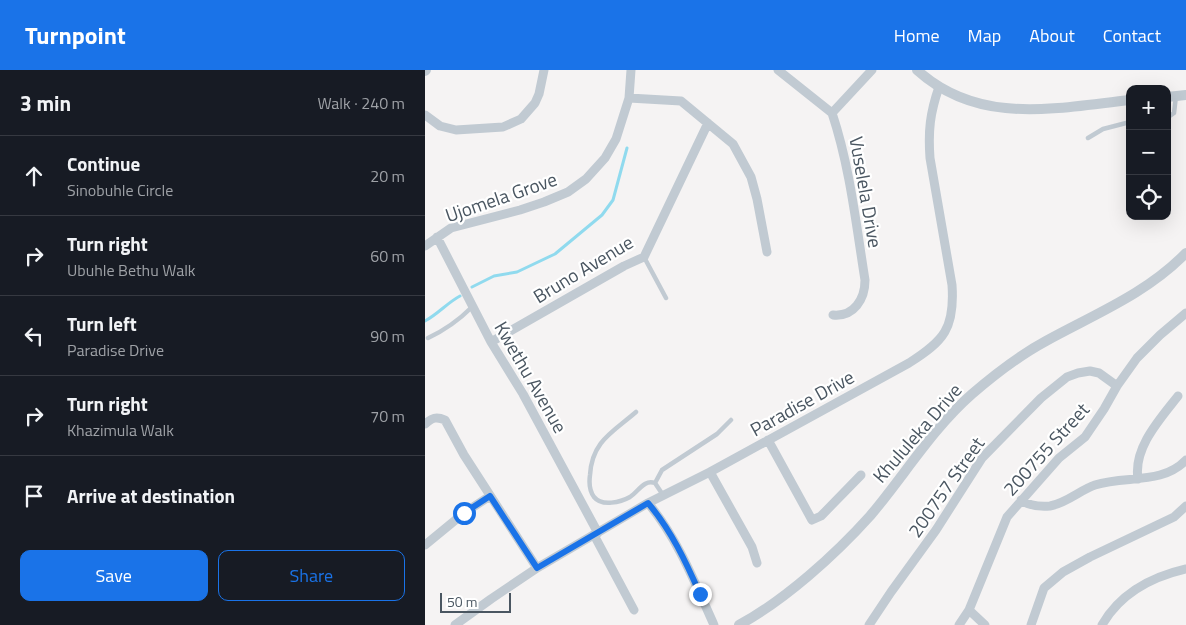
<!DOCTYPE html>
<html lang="en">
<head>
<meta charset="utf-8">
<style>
	body { margin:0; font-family:"Titillium Web",sans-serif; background:#20242c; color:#f1f3f6 }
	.controls { position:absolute; right:15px; top:15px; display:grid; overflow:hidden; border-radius:10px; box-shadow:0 5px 20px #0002 }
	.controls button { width:45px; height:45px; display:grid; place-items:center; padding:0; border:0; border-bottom:1px solid #363941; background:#171b24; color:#f1f3f6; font:25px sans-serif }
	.scale { position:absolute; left:15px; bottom:12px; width:71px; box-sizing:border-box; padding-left:5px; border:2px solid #4a5661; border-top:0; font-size:14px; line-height:18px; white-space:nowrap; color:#4a5661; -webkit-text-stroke:4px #fff; paint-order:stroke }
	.stop { position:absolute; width:15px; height:15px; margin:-11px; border:4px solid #1a73e8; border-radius:50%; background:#fff }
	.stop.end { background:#1a73e8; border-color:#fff; box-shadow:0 1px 5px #0008 }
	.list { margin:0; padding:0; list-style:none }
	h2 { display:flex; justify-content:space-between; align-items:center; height:65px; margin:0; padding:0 20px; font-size:21px }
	h2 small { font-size:16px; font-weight:400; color:#9ea1a6 }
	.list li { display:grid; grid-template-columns:32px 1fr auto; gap:15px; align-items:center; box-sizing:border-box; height:80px; padding:0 20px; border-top:1px solid #363941 }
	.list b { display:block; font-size:19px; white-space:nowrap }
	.list p { margin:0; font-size:16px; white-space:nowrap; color:#9ea1a6 }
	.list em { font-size:16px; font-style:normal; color:#9ea1a6 }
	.actions { display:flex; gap:10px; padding:15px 20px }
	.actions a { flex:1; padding:11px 0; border:1px solid #1a73e8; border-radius:10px; text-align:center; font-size:18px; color:#1a73e8 }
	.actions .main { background:#1a73e8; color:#fff }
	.icon { flex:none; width:28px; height:28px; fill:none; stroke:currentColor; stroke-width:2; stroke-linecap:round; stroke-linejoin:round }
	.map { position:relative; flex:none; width:761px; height:555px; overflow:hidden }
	header { display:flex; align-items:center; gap:30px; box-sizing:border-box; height:70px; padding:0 25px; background:#1a73e8; color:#fff }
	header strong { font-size:24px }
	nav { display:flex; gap:28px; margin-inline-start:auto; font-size:18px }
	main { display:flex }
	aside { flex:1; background:#171b24 }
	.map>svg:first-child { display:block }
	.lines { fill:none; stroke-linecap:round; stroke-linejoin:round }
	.stream { stroke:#90daee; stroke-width:3 }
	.service { stroke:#c1cad2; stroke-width:4.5 }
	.minor { stroke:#c1cad2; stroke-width:9 }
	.tertiary { stroke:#c1cad2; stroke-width:10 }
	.route { stroke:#1a73e8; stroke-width:6 }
	.labels { text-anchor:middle; stroke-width:4.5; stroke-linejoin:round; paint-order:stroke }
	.street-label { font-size:19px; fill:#4a5661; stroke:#fff }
</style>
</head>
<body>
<header>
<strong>Turnpoint</strong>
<nav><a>Home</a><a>Map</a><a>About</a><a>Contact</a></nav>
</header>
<main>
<aside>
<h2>3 min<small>Walk · 240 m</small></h2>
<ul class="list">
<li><svg class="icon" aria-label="ahead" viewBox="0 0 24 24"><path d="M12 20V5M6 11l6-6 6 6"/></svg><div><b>Continue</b><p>Sinobuhle Circle</p></div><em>20 m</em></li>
<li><svg class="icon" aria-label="right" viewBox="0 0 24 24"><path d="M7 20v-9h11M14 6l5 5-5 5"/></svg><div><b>Turn right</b><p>Ubuhle Bethu Walk</p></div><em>60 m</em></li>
<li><svg class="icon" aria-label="left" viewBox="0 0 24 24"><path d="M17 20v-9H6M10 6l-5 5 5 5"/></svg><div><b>Turn left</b><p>Paradise Drive</p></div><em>90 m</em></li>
<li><svg class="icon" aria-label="right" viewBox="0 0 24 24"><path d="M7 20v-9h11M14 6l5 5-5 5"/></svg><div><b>Turn right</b><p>Khazimula Walk</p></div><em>70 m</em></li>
<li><svg class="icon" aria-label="arrive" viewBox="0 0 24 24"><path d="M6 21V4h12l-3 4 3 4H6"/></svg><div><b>Arrive at destination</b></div></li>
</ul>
<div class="actions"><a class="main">Save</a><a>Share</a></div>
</aside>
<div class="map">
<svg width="761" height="555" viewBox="0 0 761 555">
	<rect width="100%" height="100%" fill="#f5f3f3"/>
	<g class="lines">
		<path class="stream" d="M47 217 69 206 92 202 130 184 177 145 188 130 202 78
			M0 251C13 244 22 233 35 226"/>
		<path class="service" d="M742 48 749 43 751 26
			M663 68 678 59 705 52
			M219 187 241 228
			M3 268C20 260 34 250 47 237
			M211 342C188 362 167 371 165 405 164 412 164 420 169 427 177 437 196 432 205 427 214 421 219 409 230 413L238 425
			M230 413 237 400 292 364 306 350"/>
		<path class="minor" d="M353 0 407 43
			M204 28 256 31 308 74 326 107 332 129 342 182
			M0 45 15 56 31 60 78 57 96 49 110 33 114 24 119 0
			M12 167 66 272 98 324 173 463
			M0 176 26 158 95 140 119 132 143 122 161 109 180 88 191 69 204 28 206 0
			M408 245C429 247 440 229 440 210 431 154 425 97 407 43L447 0
			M66 272 199 196 219 187 283 53
			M0 354C7 348 11 346 20 350L39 385 112 498
			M343 370 387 450 396 446 436 405
			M285 402 327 477 332 493
			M713 409C708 378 735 349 753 326
			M596 430C605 436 614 437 625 436 642 433 655 420 670 415 701 405 737 415 761 390
			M223 433C253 469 270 513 289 555
			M169 465 209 540
			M0 475 39 443 65 426
			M544 540 560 555
			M30 555 66 529 112 498 223 433 285 402 484 293C519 271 530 258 527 215L505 88C503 61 505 43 514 17
			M444 555 466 522 511 460 557 388 616 328 642 307 653 303 665 301 674 303 692 316
			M534 555 544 540 582 447 634 388 660 367 679 339 692 316 712 288 735 265 761 243
			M606 555 619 518 638 502 665 487 749 447 761 436
			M677 555C695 524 726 507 761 499"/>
		<path class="tertiary" d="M492 0C554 56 630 38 705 30
			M0 1 1 0
			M742 27 761 25
			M314 555C360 530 410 485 445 446 479 406 507 359 547 324 569 305 595 285 621 271 670 244 721 224 761 183"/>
	</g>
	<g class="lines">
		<path class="route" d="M39 443 65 426 112 498 223 433C246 460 261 492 275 524"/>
	</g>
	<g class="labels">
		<g class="street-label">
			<text transform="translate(441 122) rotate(80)" y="7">Vuselela Drive</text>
			<text transform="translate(76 127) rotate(-19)" y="7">Ujomela Grove</text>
			<text transform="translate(158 199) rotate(-31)" y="7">Bruno Avenue</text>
			<text transform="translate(106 307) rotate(60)" y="7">Kwethu Avenue</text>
			<text transform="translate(377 333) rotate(-29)" y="7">Paradise Drive</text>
			<text transform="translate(492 363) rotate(-49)" y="7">Khululeka Drive</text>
			<text transform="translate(621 379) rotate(-48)" y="7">200755 Street</text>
			<text transform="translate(521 417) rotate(-55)" y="7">200757 Street</text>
		</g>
	</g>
</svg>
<div class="controls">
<button>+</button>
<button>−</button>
<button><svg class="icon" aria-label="locate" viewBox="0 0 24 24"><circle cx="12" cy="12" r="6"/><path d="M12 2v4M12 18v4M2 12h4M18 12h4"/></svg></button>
</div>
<div class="scale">50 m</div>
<div class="stop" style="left:39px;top:443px"></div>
<div class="stop end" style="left:275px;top:524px"></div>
</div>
</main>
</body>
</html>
